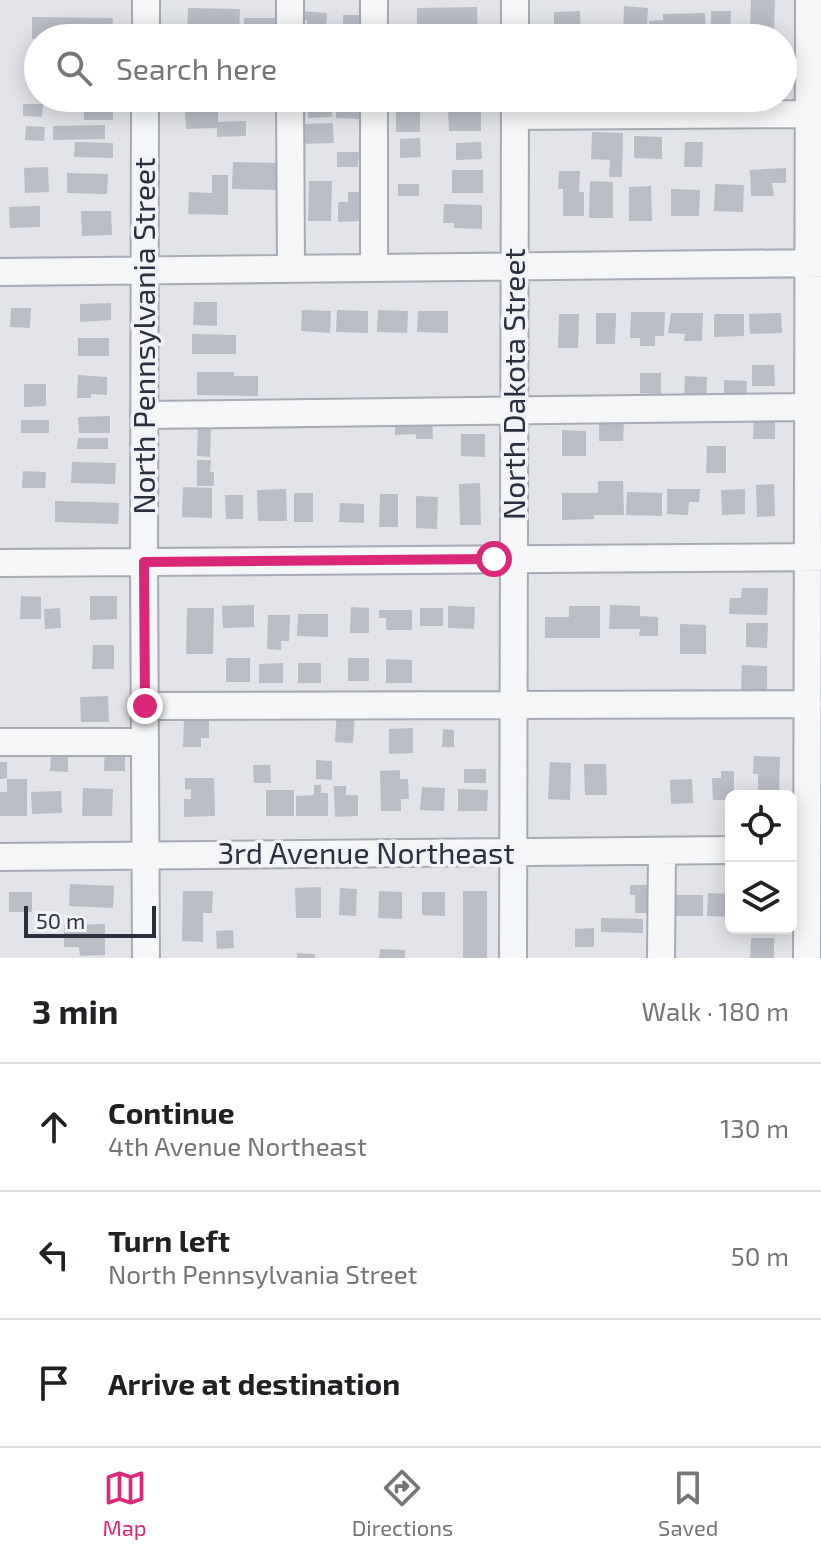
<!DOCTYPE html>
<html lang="en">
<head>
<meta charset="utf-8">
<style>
	body { margin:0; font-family:"Exo 2",sans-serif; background:#f2f2f2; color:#202124 }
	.controls { position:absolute; right:24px; bottom:24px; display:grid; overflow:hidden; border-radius:12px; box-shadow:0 4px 20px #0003 }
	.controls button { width:72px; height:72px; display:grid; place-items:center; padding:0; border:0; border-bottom:2px solid #e0e0e0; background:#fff; color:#202124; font:40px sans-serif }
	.scale { position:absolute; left:24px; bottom:20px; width:132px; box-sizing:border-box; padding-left:8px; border:4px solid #2b3041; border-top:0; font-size:22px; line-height:28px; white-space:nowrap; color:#2b3041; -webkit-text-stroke:6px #f2f3f7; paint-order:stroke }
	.stop { position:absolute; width:24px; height:24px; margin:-18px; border:6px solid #db2777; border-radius:50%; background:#fff }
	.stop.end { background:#db2777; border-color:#fff; box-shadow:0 2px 8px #0008 }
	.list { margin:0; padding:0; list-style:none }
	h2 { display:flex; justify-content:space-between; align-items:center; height:104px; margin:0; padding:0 32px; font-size:34px }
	h2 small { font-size:26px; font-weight:400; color:#757577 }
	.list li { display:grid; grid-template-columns:52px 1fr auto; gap:24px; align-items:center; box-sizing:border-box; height:128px; padding:0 32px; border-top:2px solid #e0e0e0 }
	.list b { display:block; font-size:30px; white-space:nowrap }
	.list p { margin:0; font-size:26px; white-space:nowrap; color:#757577 }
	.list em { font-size:26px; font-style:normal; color:#757577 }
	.icon { flex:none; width:44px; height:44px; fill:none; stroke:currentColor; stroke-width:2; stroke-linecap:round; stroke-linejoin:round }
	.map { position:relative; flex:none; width:821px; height:958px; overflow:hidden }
	.search { position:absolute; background:#fff; box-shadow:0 4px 20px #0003; left:24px; right:24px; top:24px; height:88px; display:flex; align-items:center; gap:20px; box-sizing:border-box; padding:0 28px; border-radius:44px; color:#757577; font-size:30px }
	.sheet { height:488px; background:#fff }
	nav { display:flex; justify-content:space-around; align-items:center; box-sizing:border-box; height:112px; border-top:2px solid #e0e0e0; background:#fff; font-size:22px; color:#757577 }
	nav a { display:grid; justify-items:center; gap:4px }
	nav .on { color:#db2777 }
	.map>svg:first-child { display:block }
	.building { fill:#babdc6 }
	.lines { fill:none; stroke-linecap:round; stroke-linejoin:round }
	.minor-casing { stroke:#a7aab4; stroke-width:30 }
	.minor { stroke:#f5f6f8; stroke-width:26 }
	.route { stroke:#db2777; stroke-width:10 }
	.labels { text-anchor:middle; stroke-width:7; stroke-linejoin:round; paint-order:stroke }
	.street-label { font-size:30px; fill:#2b3041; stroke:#f2f3f7 }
</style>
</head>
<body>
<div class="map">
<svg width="821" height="958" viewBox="0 0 821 958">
	<rect width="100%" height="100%" fill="#e2e4ea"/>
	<path class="building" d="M751 0H775L774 31 750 30Z
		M624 6 648 8 646 38H623Z
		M477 7 478 31 417 32V8Z
		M188 8 240 9 239 37H211V33H187Z
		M300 11 327 13 325 37 306 35 307 20H300Z
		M580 11 581 37H554V12Z
		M711 11H731L730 31H711Z
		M705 13 706 38H649V21L663 20V14Z
		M343 15H369V38H343Z
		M32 17 113 18 112 38 32 39Z
		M244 18H282V37L244 38Z
		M307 98H332V117L308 118Z
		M336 98H361L360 119 336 118Z
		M748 98H775V105H748Z
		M84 102H113V120H84Z
		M23 104H43L42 117 23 116Z
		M185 109H218V122L246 121V136L217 137V128L186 129Z
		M448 109H481V131H449Z
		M420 110V132H396V111Z
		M333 123 334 143 301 144V124Z
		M105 125V139L53 140V126Z
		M26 126 45 127 44 141 25 140Z
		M592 132 623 133 622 177H609L610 160 591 159Z
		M634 136 662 137V159L634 158Z
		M420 138 421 157 400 158V139Z
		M75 142 113 143V158L74 157Z
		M481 142 482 159 456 160V143Z
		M685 142H703L702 167H684Z
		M337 152H359L358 167H337Z
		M233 162 277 163V190L232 189Z
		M48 167 49 192 25 193 24 168Z
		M786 168V183H772L774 196H751L750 170Z
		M452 170H483V193H452Z
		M559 171H580L579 192H584V216H563V189H558Z
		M67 173 108 174 107 194 67 193Z
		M212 175H228V215L188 214 189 192 212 193Z
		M309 181H332L331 221H308Z
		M590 181 613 182V218H589Z
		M398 184H419V196H398Z
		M715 184 744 185 743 212 714 211Z
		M651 186 652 221H629V187Z
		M671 189 700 190 699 216H671Z
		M348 192H363V221L338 222V202H348Z
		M444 204 482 205V229L454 228V223H443Z
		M40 206V227L10 228 9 207Z
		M81 211H111L112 235 82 236Z
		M194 302H217V326L193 325Z
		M111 303V320L80 322V304Z
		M11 308H31L30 328 10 327Z
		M302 310 331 311 330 333 301 331Z
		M337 310 368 311V333L336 332Z
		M378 310 408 311 407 333 377 332Z
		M418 311H448V333L417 332Z
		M631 312H665L664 336H655V346H640V338H630Z
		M596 313H616L615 344H596Z
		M671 313H703L702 341H684L685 334 668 333Z
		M781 313 782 333 750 334 749 314Z
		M559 314H579L578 348H558Z
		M714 314H744V336L714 337Z
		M192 334 236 335V354H192Z
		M78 338H109V356H78Z
		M752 365H774L775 386H752Z
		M197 372H234V376H258V396L197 395Z
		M640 373H661V394L640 393Z
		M78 375 107 377V395L91 394V398H77Z
		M685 376 707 377 706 402H684Z
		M724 380 747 381 746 402 724 401Z
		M24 384H46V406L24 407Z
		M110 416V433H79L78 417Z
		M432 417 433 439H416V434L395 435V418Z
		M754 419H775V439H753Z
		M21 420H49V433H21Z
		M599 420 624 421 623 441H599Z
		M198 425H211L210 457 197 456Z
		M562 430 586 431V456H562Z
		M461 434H485V457L461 456Z
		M78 438H108V449H77Z
		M707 446H726V473H706Z
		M197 460H211L210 472H214V486H197Z
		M72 462 116 463 115 484 71 483Z
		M23 471 46 472 45 488H22Z
		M598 481H623L624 515H594V519L562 520V493H598Z
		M480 483 481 525H460L459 484Z
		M774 484 775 516 757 517 756 485Z
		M183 487 212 488V518L182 517Z
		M286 489 287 521H258L257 490Z
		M667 489H700L699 502H689L688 515 667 514Z
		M745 489V514L722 515 721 490Z
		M627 492 662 493V516L626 515Z
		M294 493H313V522H294Z
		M380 494H398V527H379Z
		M225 495H243V519H226Z
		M416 496 438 497 437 529 416 528Z
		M55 501 119 503 118 524 55 522Z
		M340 503 364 504V523L339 522Z
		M742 588H768L767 615 729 614 730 598H741Z
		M21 596 41 597V619H20Z
		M90 596H117V619L90 620Z
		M254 605V627L223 628 222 606Z
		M610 605 640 606V616L658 617V636H639L640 629H609Z
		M448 606 475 607 474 629 448 628Z
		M569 606H600V638H545V617H569Z
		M351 607 369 608V633H350Z
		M60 608 61 628 45 629 44 609Z
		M187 608H214L213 654H186Z
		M420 608H443V626H420Z
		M379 610H412V630H386V618H379Z
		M298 614H328V637L297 636Z
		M268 615H290L289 641H281V650L267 649Z
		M746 623H768L767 648 746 647Z
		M680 624 706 625V654H680Z
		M93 645H114V669H92Z
		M226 658H250V682H226Z
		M348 658H369V681H348Z
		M386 659 412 660V683H386Z
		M283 663V683H259V664Z
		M298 663H321V683H298Z
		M742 665 767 666V690H741Z
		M108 696 109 722H81L80 697Z
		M337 710 355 711 353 743 335 742Z
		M184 717H209V738H201V747H183Z
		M413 728V753L389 754V729Z
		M443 729 454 730V747H442Z
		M105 748 125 749V771H104Z
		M51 754H68V772L50 771Z
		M754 756 780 757 779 796H758V774H753Z
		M316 760 332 761V780L316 779Z
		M0 762H7V778L0 779Z
		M550 762 571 763 570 800 548 799Z
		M584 764H606L607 795H585Z
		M253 765H270L271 783H254Z
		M464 769H486V783H464Z
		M400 770V779H408L409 799H401V811H381L380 771Z
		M721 771H734V796H731V800H713L712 778H721Z
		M185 778H214L215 816 184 817V799H191V789L185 790Z
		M7 779H27V816H0V792H7Z
		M692 779 693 803 671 804 670 780Z
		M314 785H321V793H328V816H296V796L314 795Z
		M334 786H346V795H358V816L335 817Z
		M422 787 445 788 444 811 420 810Z
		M83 788 113 789 112 816H82Z
		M458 789 488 790 487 811H458Z
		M266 790H294V816H266Z
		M61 791 62 813 32 814 31 792Z
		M70 884 114 886 113 908 69 906Z
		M630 885H652V913H635V895H630Z
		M321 887V918H296L295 888Z
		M340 888 357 889 356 916 339 915Z
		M183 891H213L212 913H203V942L182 941Z
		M379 891 402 892V919L378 918Z
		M463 891H487V958H463Z
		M9 892H32V912H9Z
		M422 892H445V916L422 915Z
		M708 893 731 894V917L707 916Z
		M676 895H703V916H676Z
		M601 918 643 919V933L601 932Z
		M105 924V955L80 956 79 947H64V925Z
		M594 928V947H575V929Z
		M233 930 234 948 217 949 216 931Z
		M751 938H774V958H750Z
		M380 949 405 950V958H379Z
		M297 953 315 954V958H297Z"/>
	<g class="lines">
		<g class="minor-casing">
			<path id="minor" d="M290 0V38
				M374 0V38
				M515 0V38
				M146 38V0
				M145 98 144 562 146 958
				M290 98 291 268
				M374 98V268
				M515 116 809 114
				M0 272 821 263
				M144 415 808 407
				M0 563 821 557
				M145 706 808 704
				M0 742H145
				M0 857 731 850
				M513 958 515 98
				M661 958 662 851
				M807 958 809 0"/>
		</g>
		<use href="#minor" class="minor"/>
	</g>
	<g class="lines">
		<path class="route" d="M145 706 144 562 494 559"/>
	</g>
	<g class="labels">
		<g class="street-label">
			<text transform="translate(145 336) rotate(-90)" y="10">North Pennsylvania Street</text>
			<text transform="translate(515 384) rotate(-90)" y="10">North Dakota Street</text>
			<text x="366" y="864">3rd Avenue Northeast</text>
		</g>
	</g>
</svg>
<div class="controls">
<button><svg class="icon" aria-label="locate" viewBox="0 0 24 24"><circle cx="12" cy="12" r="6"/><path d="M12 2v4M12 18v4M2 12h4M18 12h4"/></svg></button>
<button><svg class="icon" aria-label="layers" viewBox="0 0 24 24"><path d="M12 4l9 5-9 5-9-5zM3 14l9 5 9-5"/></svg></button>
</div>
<div class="scale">50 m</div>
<div class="stop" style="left:494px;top:559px"></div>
<div class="stop end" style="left:145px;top:706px"></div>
<div class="search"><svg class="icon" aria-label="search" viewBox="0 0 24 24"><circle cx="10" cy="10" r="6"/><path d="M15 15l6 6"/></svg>Search here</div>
</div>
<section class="sheet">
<h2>3 min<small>Walk · 180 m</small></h2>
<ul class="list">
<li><svg class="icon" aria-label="ahead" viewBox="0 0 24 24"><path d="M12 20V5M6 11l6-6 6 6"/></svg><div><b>Continue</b><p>4th Avenue Northeast</p></div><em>130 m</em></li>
<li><svg class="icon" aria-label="left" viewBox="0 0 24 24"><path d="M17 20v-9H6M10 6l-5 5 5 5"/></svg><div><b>Turn left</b><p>North Pennsylvania Street</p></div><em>50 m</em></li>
<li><svg class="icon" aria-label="arrive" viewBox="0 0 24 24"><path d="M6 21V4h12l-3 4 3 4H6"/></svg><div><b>Arrive at destination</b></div></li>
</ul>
</section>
<nav>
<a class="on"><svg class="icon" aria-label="map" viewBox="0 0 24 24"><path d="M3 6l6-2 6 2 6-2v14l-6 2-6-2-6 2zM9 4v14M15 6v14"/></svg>Map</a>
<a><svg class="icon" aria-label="directions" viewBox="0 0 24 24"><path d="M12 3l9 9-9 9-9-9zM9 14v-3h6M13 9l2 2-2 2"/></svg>Directions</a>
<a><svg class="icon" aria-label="saved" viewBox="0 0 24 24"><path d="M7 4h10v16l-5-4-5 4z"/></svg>Saved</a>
</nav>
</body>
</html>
